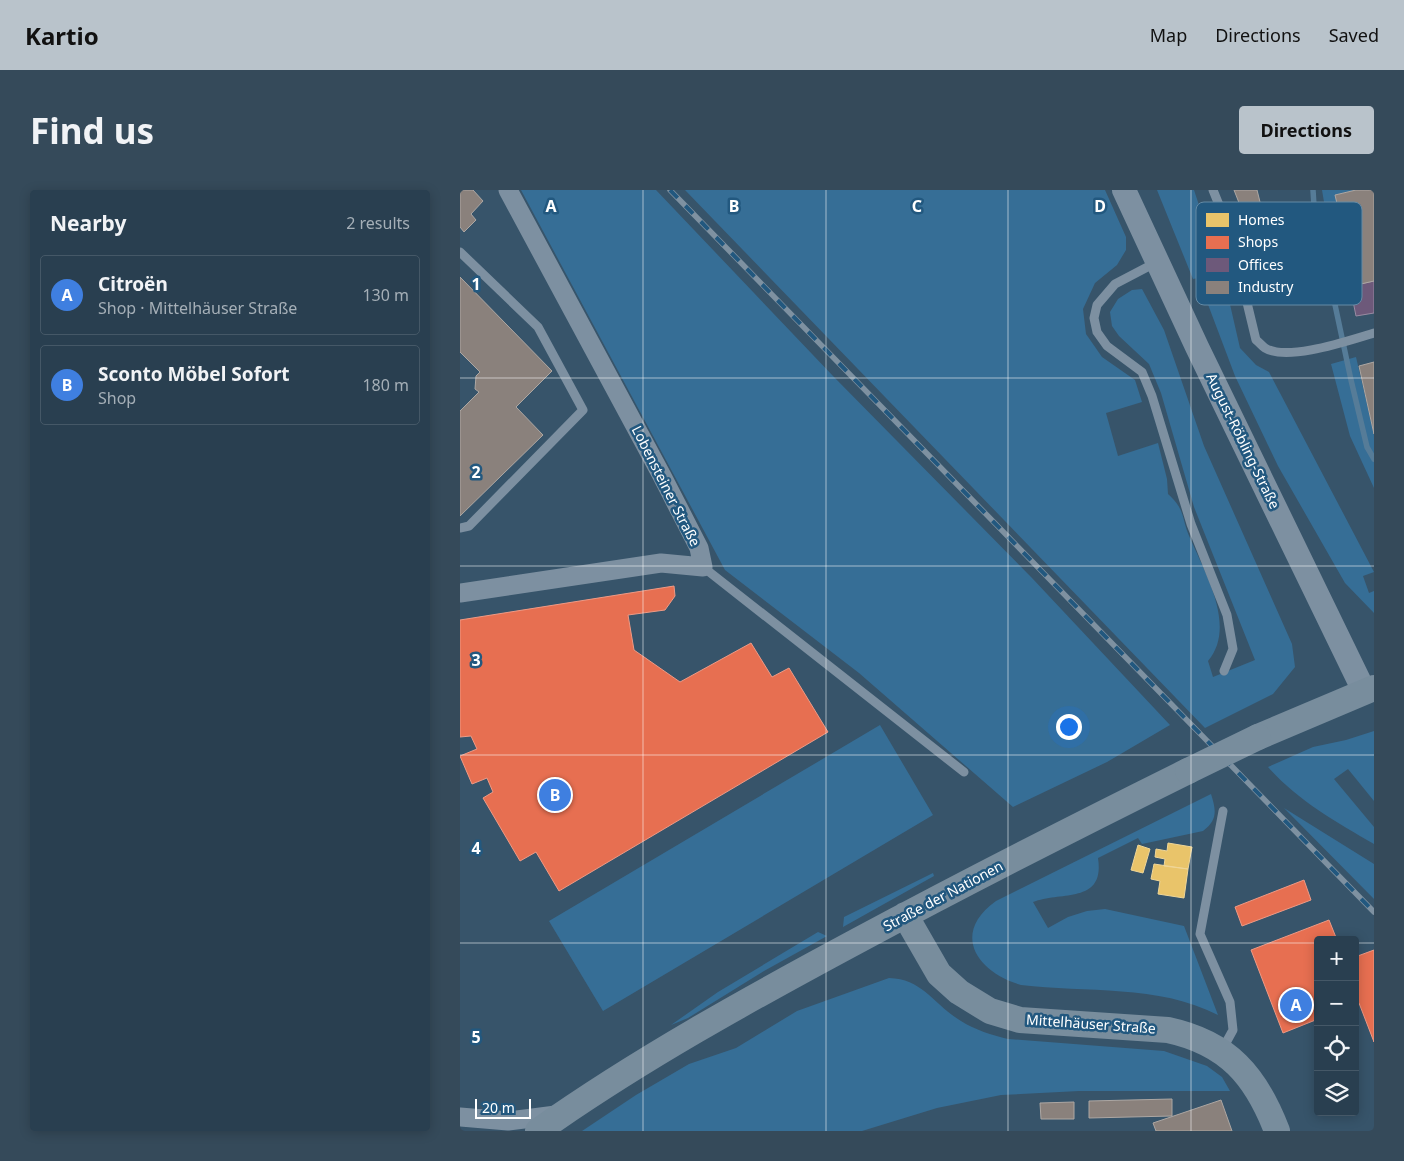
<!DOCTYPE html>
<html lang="en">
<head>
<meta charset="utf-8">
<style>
	body { margin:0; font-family:"Noto Sans",sans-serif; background:#354a5a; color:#f1f3f6 }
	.controls { position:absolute; right:15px; bottom:15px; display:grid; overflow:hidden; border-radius:5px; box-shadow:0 2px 12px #0003 }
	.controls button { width:45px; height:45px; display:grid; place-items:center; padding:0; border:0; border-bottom:1px solid #455867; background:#293f50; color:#f1f3f6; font:25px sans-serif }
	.scale { position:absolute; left:15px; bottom:12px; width:56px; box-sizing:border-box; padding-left:5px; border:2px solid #fff; border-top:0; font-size:14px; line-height:18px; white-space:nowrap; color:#fff; -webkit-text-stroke:4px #22587f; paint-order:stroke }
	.you { position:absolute; left:608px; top:536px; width:18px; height:18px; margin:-12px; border:4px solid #fff; border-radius:50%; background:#1a73e8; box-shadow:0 0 0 8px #1a73e833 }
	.badge { display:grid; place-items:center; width:32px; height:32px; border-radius:50%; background:#b9c3cb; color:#fff; font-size:16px; font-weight:700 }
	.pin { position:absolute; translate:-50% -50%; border:2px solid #fff; box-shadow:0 1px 5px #0006 }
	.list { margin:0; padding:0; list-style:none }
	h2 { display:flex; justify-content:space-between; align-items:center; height:65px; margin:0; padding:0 20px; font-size:21px }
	h2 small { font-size:16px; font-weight:400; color:#a5afb7 }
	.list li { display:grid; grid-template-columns:32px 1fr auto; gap:15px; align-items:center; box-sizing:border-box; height:80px; margin:0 10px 10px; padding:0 10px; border:1px solid #455867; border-radius:5px }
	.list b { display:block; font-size:19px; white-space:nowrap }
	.list p { margin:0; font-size:16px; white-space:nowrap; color:#a5afb7 }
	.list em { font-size:16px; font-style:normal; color:#a5afb7 }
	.icon { flex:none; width:28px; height:28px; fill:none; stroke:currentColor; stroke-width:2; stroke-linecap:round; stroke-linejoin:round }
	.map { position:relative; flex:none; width:914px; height:941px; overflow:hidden; border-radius:5px }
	header { display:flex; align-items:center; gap:30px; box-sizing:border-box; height:70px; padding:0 25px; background:#b9c3cb; color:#111 }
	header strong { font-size:24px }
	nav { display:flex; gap:28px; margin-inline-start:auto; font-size:18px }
	.intro { display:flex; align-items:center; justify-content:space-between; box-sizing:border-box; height:120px; padding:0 30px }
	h1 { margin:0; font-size:35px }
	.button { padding:12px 22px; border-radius:5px; background:#b9c3cb; color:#111; font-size:18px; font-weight:700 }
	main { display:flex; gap:30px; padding:0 30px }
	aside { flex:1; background:#293f50; border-radius:5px; box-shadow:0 2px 12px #0003 }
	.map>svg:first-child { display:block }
	.green { fill:#366e96 }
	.homes { fill:#e9c46a; stroke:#f0d697 }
	.shops { fill:#e76f51; stroke:#ee9a85 }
	.offices { fill:#6d597a; stroke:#998ba2 }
	.industry { fill:#8a817c; stroke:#ada7a3 }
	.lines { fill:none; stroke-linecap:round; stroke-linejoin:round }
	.stream { stroke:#567c98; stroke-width:5.5 }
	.service { stroke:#7d90a1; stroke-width:9 }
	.minor { stroke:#7d90a1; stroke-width:19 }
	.tertiary { stroke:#7d90a1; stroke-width:24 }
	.secondary { stroke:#788d9d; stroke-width:26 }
	.rail-casing { stroke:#7e91a1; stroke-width:5.5 }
	.rail { stroke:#22587f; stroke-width:4; stroke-dasharray:11; stroke-linecap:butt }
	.secondary-bridge { stroke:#788d9d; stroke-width:26 }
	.grid { fill:none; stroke:#fff; stroke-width:1; stroke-opacity:0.55 }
	.labels { text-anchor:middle; stroke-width:5; stroke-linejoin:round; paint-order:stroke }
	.street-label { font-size:14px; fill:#fff; stroke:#22587f }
	.key { fill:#22587f; stroke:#648aa5; stroke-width:1 }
	.key-label { font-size:14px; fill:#fff }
	.grid-label { font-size:16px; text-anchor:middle; font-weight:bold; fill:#fff; stroke:#22587f; stroke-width:5; stroke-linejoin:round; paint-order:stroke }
</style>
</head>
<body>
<header>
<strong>Kartio</strong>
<nav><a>Map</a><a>Directions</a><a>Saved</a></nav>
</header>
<div class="intro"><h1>Find us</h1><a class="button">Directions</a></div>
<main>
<aside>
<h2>Nearby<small>2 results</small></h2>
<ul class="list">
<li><span class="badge" style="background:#3f7fe0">A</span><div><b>Citroën</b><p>Shop · Mittelhäuser Straße</p></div><em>130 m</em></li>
<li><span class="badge" style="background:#3f7fe0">B</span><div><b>Sconto Möbel Sofort</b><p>Shop</p></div><em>180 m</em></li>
</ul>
</aside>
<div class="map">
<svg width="914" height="941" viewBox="0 0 914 941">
	<rect width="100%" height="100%" fill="#37546a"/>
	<path class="green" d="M61 0H196L373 186 572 388 710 535 647 572 553 617 399 483 265 380Z
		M225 0H645L666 47V60L657 75 635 93 623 119 626 144 642 167 675 190 682 212 646 223 658 266 698 253 707 289 708 304C726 320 721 328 730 348 745 383 777 437 748 471L753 487 795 470 734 317 701 203 689 174 659 146 652 136 650 122 658 109 672 100 682 99 704 140 744 256 832 454 835 477 813 504 745 538Z
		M697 0H734L766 97 780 158 796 175 809 182 914 382 903 386 909 403 914 401V423L885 393 818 276 775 186 738 88 733 89Z
		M862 0H896L875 5 894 86 877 90Z
		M896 167 914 244V298L890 246 871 174Z
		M420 535 473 625 143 821 89 731Z
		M914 541V611L888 579 874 589 914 637V654C876 632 837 610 808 577L853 557 886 550Z
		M751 604C756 620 758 630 743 641L682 654 678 648 638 668C645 714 602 701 573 712L588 738 608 727 627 721 645 719 724 736 758 825C698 794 626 803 561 795 516 782 491 743 536 711Z
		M824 618 914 674V709Z
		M473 683 474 686 383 737 384 727Z
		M358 742 367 746 304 781 228 828 211 835 258 802Z
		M429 788C463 789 473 814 501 831 515 840 532 845 548 849L704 861 747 876 762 887 770 901H619L541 905 477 918 402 941H122L176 905 229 874 276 858 337 821Z"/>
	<path class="homes" d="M708 653 732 657 728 679 704 676 705 669 695 667 696 659 707 661Z
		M678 655 690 659 683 683 671 680Z
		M694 674 728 679 724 708 698 704 700 691 691 689Z"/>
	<path class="shops" d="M214 396 215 406 205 420 168 425 174 460 220 492 291 453 312 487 329 478 368 542 99 701 76 662 60 671 23 608 33 602 27 588 12 594 0 566 17 559 11 546 0 547V430Z
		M844 690 851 710 782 736 775 717Z
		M869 730 877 750H858V829L823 843 791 760Z
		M914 760V852L899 813 895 815V767Z"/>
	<path class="offices" d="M914 91V123L896 126 890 96Z"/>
	<path class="industry" d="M0 0H13L23 11 11 24 16 30 4 42 0 37Z
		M774 0H797L803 24 785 28Z
		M896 0H914V91L879 99 877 90 894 86 875 5Z
		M0 87 92 181 56 217 83 245 0 326V221L19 202 15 199 16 186 20 182 0 162Z
		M914 172V244L899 176Z
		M712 909V926L629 928V911Z
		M761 910 772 941H696L693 933Z
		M614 912V929H581L580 913Z"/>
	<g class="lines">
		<path class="stream" d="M853 0 854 16 891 190 907 257 914 269"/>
		<path class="service" d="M753 0 770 42 796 150C799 152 802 156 805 158 827 172 890 150 914 143
			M0 62 78 137 123 220 9 336 0 338
			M697 72 655 94 637 115 634 128 637 142 647 156 682 182 692 206 731 334 767 425 773 459 764 481
			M243 377 504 582
			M762 860 773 840 770 812 740 744 763 621"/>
		<path class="minor" d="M0 403 201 373 243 377 239 358 202 286 48 0
			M0 927 48 931 96 925"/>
		<path class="tertiary" d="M664 0 737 157 904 501"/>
		<path class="secondary" d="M798 547 914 498
			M445 725 479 784 499 802 530 821 560 830 708 840C768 853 796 886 817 941
			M78 941C180 869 289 809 399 750 507 692 617 636 728 581"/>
		<g class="rail-casing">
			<path id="rail" d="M210 0 914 722"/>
		</g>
		<use href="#rail" class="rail"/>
		<path class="secondary-bridge" d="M728 581 798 547"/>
	</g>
	<path class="grid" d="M183 0V941M366 0V941M548 0V941M731 0V941M0 188H914M0 376H914M0 565H914M0 753H858M895 753H914"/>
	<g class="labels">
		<g class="street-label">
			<text transform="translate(783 251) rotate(64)" y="5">August-Röbling-Straße</text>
			<text transform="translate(206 296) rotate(63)" y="5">Lobensteiner Straße</text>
			<text transform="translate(483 706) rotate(-28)" y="5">Straße der Nationen</text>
			<text transform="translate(631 834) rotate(4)" y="5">Mittelhäuser Straße</text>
		</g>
	</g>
	<rect x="736" y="12" width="166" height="103" rx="8" class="key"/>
	<rect x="746" y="23" width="23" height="14" fill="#e9c46a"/>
	<rect x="746" y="46" width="23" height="13" fill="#e76f51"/>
	<rect x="746" y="68" width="23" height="14" fill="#6d597a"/>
	<rect x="746" y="91" width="23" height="13" fill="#8a817c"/>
	<g class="key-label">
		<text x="778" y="35">Homes</text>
		<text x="778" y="57">Shops</text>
		<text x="778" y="80">Offices</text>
		<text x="778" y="102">Industry</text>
	</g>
	<g class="grid-label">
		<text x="91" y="22">A</text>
		<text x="274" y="22">B</text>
		<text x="457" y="22">C</text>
		<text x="640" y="22">D</text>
		<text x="16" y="100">1</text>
		<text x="16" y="288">2</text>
		<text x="16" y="476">3</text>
		<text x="16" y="664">4</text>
		<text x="16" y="853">5</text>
	</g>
</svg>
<div class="controls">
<button>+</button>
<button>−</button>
<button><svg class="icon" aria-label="locate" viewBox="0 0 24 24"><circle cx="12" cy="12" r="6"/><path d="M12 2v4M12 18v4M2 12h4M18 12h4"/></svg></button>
<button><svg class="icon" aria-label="layers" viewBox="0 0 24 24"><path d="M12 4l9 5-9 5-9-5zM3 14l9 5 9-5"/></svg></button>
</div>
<div class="scale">20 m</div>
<div class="you"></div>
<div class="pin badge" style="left:836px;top:815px;background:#3f7fe0">A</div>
<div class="pin badge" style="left:95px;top:605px;background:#3f7fe0">B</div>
</div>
</main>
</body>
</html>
